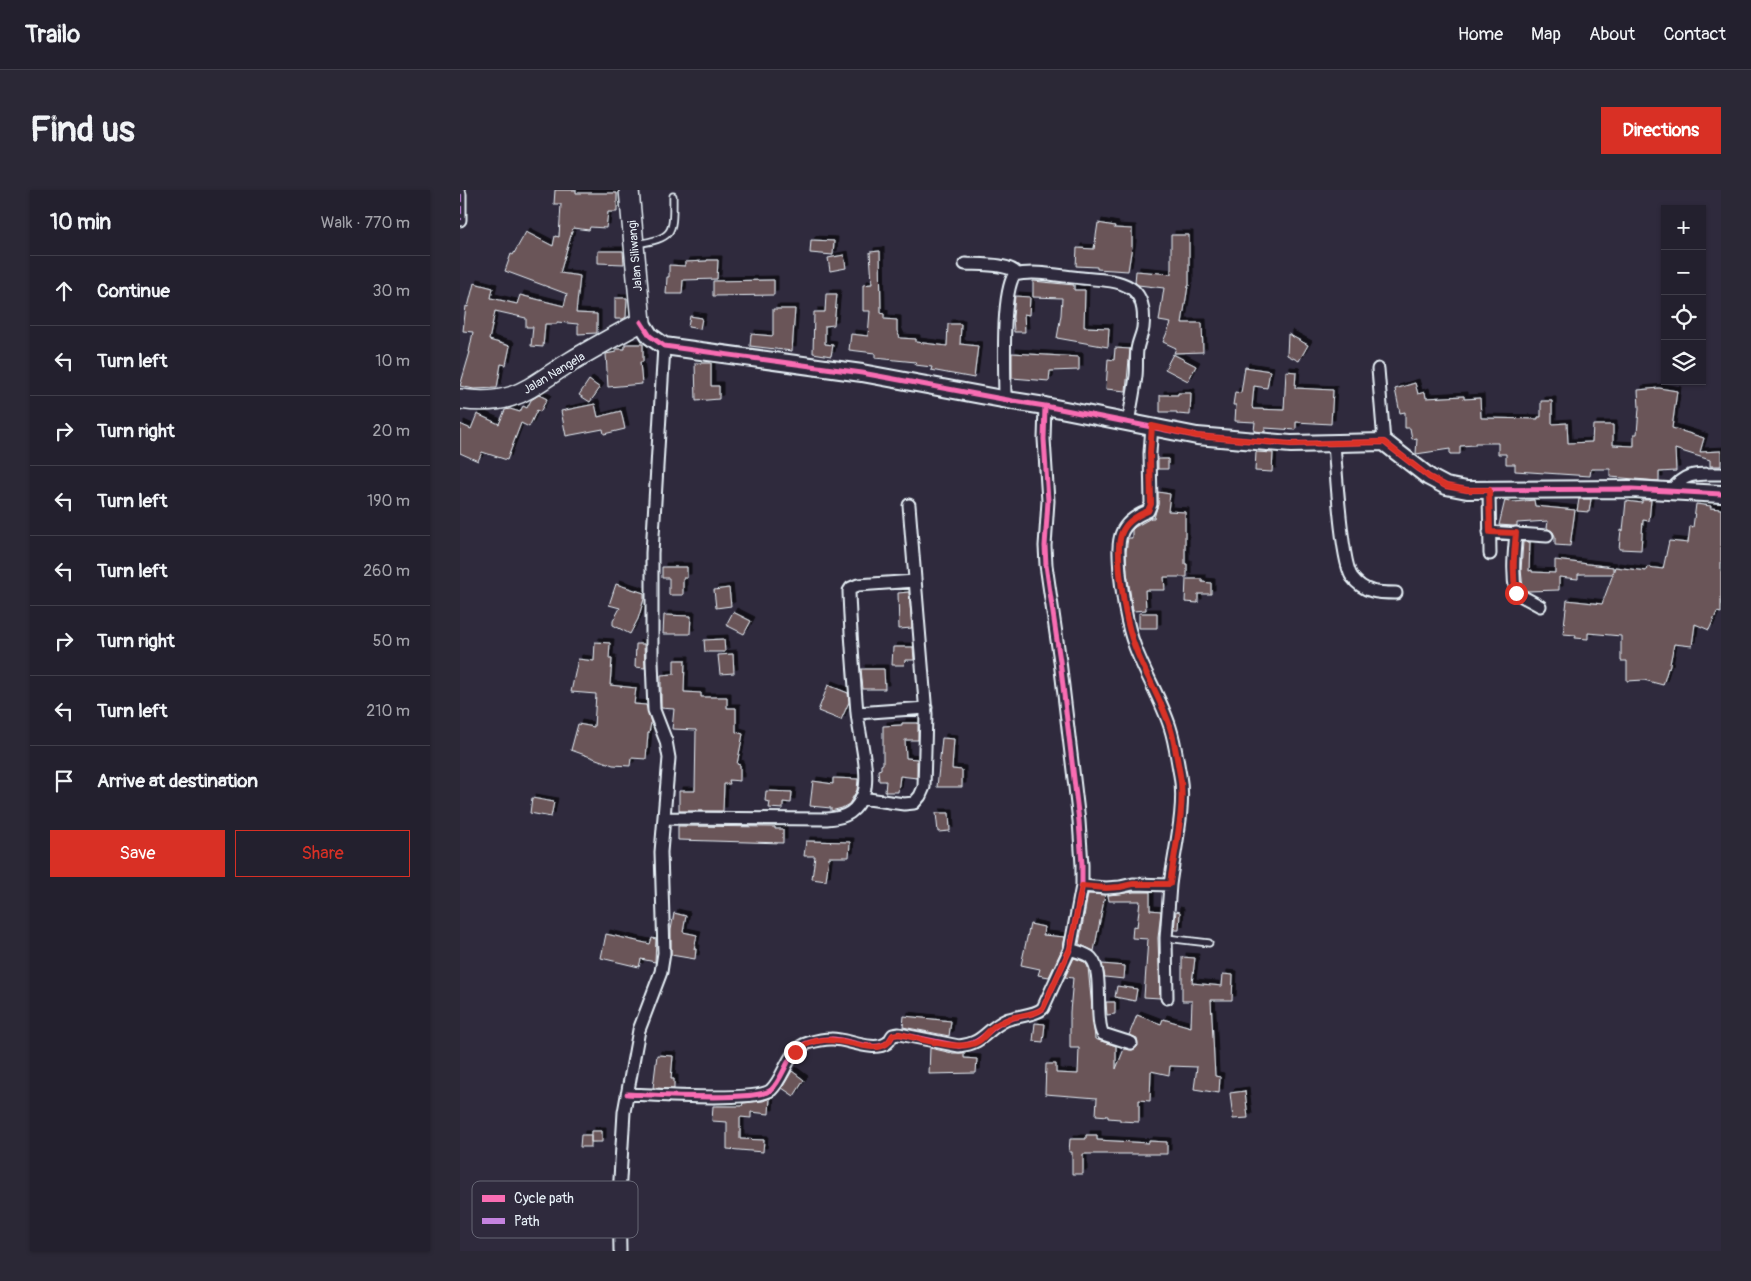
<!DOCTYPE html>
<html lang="en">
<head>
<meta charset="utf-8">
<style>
	body { margin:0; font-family:Pangolin,sans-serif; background:#2b2836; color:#f1f3f6 }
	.controls { position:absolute; right:15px; top:15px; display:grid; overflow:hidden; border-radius:0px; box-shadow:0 1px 4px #0004 }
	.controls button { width:45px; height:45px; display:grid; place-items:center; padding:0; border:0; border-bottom:1px solid #403e4a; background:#23202e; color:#f1f3f6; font:25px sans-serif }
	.stop { position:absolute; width:15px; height:15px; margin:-11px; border:4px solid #d93025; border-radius:50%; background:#fff }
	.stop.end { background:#d93025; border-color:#fff; box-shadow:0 1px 5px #0008 }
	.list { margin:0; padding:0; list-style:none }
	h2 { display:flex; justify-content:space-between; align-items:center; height:65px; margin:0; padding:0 20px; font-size:21px }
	h2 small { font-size:16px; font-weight:400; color:#a3a3aa }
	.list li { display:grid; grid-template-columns:32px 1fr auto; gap:15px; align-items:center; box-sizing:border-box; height:70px; padding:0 20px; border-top:1px solid #403e4a }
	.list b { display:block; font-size:19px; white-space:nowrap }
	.list em { font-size:16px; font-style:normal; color:#a3a3aa }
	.actions { display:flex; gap:10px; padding:15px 20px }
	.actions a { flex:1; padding:11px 0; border:1px solid #d93025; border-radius:0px; text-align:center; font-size:18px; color:#d93025 }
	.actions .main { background:#d93025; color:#fff }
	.icon { flex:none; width:28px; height:28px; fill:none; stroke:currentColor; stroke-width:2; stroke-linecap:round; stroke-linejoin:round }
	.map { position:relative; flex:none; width:1261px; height:1061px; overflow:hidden; border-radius:0px }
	header { display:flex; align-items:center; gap:30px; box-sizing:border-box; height:70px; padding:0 25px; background:#23202e; border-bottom:1px solid #403e4a }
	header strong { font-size:24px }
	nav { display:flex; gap:28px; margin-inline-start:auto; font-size:18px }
	.intro { display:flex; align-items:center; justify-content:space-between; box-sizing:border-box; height:120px; padding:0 30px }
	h1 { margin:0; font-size:35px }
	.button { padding:12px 22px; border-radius:0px; background:#d93025; color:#fff; font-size:18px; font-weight:700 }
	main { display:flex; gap:30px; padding:0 30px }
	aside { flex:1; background:#23202e; border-radius:0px; box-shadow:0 1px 4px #0004 }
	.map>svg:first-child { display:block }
	.building { fill:#6a5459; stroke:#e8f1f8; filter:url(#shadow) }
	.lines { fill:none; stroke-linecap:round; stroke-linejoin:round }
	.lane-casing { stroke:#e8f1f8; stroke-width:9 }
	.street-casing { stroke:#e8f1f8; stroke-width:15 }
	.secondary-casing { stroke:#e8f1f8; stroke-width:20 }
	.primary-casing { stroke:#e8f1f8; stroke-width:22 }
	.lane { stroke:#2f2a3d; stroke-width:5.5 }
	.street { stroke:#2f2a3d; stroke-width:11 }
	.secondary { stroke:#2f2a3d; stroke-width:16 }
	.primary { stroke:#2f2a3d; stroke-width:19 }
	.quiet { stroke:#c483df; stroke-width:4; stroke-dasharray:8 4; stroke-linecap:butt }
	.cycleway-casing { stroke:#2f2a3d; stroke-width:8 }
	.cycleway { stroke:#f96db3; stroke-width:5 }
	.route { stroke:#d93025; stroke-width:6 }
	.labels { text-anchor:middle; stroke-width:4.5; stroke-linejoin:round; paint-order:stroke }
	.street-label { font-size:12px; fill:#e8f1f8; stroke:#2f2a3d }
	.key { fill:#2f2a3d; stroke:#666675; stroke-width:1 }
	.key-label { font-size:14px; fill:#e8f1f8 }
</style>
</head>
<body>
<header>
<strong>Trailo</strong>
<nav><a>Home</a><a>Map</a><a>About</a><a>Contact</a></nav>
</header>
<div class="intro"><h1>Find us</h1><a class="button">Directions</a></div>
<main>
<aside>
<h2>10 min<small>Walk · 770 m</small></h2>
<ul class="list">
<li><svg class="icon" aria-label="ahead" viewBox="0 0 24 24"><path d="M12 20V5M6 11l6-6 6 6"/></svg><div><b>Continue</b></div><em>30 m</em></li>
<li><svg class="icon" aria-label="left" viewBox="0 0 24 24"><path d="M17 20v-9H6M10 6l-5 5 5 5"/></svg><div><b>Turn left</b></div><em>10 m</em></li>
<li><svg class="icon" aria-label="right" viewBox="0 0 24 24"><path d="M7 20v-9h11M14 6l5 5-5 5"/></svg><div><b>Turn right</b></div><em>20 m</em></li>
<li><svg class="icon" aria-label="left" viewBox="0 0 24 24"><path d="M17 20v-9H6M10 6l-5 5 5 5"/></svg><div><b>Turn left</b></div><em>190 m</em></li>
<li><svg class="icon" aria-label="left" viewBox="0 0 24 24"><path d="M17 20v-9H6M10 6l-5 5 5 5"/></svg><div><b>Turn left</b></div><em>260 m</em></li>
<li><svg class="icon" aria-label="right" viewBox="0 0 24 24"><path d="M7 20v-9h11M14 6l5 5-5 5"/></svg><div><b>Turn right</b></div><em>50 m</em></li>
<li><svg class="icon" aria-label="left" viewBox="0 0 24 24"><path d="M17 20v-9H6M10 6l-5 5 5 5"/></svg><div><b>Turn left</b></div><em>210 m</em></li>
<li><svg class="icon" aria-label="arrive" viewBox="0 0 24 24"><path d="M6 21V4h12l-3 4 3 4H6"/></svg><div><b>Arrive at destination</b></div></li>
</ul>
<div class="actions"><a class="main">Save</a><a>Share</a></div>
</aside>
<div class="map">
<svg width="1261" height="1061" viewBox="0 0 1261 1061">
	<defs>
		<filter id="shadow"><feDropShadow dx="4" dy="-4" stdDeviation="0" flood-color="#0009"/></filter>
	</defs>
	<rect width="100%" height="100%" fill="#2f2a3d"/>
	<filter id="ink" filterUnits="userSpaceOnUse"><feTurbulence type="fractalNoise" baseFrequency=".02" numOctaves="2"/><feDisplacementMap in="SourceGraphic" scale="10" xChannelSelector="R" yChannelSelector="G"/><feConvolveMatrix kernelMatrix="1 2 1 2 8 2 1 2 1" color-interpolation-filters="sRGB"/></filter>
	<g filter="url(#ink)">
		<path class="building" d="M95 0H116V3H157V22H148L146 38 130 37 129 40 113 38 100 83 120 86 116 123 137 124V143L118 144V134L97 132V134H85L83 157 71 156 73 137H66V128L35 121 29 150 50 156 46 175 41 174 37 198 14 199 0 196 10 162H9L13 142 3 141 6 116 8 117 14 93 33 98 31 108 57 114 60 105 104 116 107 104 45 81 51 64 53 65 66 42 93 56 95 46 99 47 101 14H94Z
			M638 33 655 36 654 38 672 39V56L668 81 637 79V77L616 76 617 58 634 59Z
			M711 45H729V96H728L722 133H742L743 162 714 163 716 158 703 152 711 133 699 131 704 98 678 95 675 92 676 81 711 84Z
			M351 50 374 51 373 65 350 63Z
			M138 61H163L164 74 138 73Z
			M420 61 421 123 424 124V129L437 130V141L440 148 456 149V152L487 156 488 134H501L500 154 518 156 514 188 471 180 472 177 455 175 456 172 415 168V163L389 160 391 144 408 146 410 121H403V95L412 94 410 62Z
			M384 65 386 78 370 81 368 68Z
			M247 70H258L257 89 223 90 222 104H206L207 87H209V75L225 76V72L247 71Z
			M314 90V105L253 106V91Z
			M573 91 614 95V100H625L624 137 649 138 648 157 597 148 601 125 602 108 573 107Z
			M366 104H377L374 135 365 136V154L373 155 371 166 353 163 354 122H365Z
			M555 106 570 107 569 125 564 124 565 142H554L553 127Z
			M155 108H167L166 127 163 129H155Z
			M313 119H335L332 161 290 156 291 144 313 146Z
			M230 126 242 128 240 139 228 137Z
			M828 144 848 155 839 171 827 165Z
			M165 154H183V172H180L182 194 148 197 146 164 156 162V159H165Z
			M655 158 670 159 666 201 646 199 648 169 654 170Z
			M552 163 619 167V180L590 181 589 191 552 188Z
			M713 164 736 176 728 191 705 179Z
			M235 173H251V196H259V209L236 211Z
			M785 177 810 181 807 198 794 196 792 217 794 219 824 220 826 181 836 182 835 198 873 200 871 234 836 232V240L805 238V242L794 241 795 232 775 231 776 215H773L775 202 781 203Z
			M129 190 140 198 130 212 119 205Z
			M955 193 958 204 965 202 966 208 1004 206V209L1020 208 1021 228 1078 229V227H1081V211H1092V234L1107 233 1108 253 1132 252 1133 235H1153V255L1174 256V244H1177L1179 218 1178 200 1199 198 1217 201 1212 238 1244 248 1240 262 1261 261V276H1250V270L1215 259 1216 281 1199 282V291L1150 287V279H1131L1130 286 1055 281V274H1046V264H1038V253H1015V255L1000 256V264H990V259L956 264 957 248 952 249 950 238H945V222L940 223 935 199Z
			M718 203H731L730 225 717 224V222H700V205H718Z
			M79 205 87 209 80 222 77 220 69 237 61 233 47 270 22 262 18 271 0 263V234L11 239 17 224 39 234 45 220 50 219 60 222 63 216 67 218 71 210Z
			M135 214 138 227 161 221 165 239 144 244 143 239 106 246 101 221Z
			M796 262 813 263 812 282 795 281Z
			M698 269H708V279H698Z
			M698 302 710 304 708 321 725 322V374H727V387H704L705 400H685L686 420 673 421 667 382 666 362 668 348H672V340L675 337 691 328H694L698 314Z
			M1119 309H1131L1129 322 1117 321Z
			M1045 310 1054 312 1074 310 1075 316 1115 320 1110 356 1095 355V346L1093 342 1087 338 1088 331 1057 333V336H1053L1039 335Z
			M1182 310H1191L1189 331 1183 330 1181 360 1159 359 1161 340 1163 341 1166 311 1182 313Z
			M1236 314 1251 316 1250 318 1261 319V423L1257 422 1249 440 1235 434 1232 456 1214 454 1209 479 1208 478 1203 495 1184 490 1167 491V471H1161V446L1128 443V449L1115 448 1116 445 1103 444 1107 410 1142 414 1153 384H1118V389L1099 387V400L1068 401 1063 398 1061 380 1063 352H1070L1069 381 1072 380V382L1095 383V370L1153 377V383L1155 377 1186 381 1187 377 1203 379 1209 351 1228 353 1230 336 1233 337Z
			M202 377H227V388H223V405H209V388H202Z
			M726 389H742V392L751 393V404H738V413L725 412Z
			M156 394 184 403V409L178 429 170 444 153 435V431L160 418 149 415Z
			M269 398 271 416 256 418 254 400Z
			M449 402 452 438 439 439 438 403Z
			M273 422 291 431 284 444 266 435Z
			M679 423H697V438H679Z
			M204 425 231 426 230 444H203Z
			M264 449 265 462H245L244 450Z
			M135 452 150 453 149 469H152L150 495 176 498 174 514 186 515 191 533 189 543H188L186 569 171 568 170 576 153 575 111 560 118 534 134 537 136 504 111 502 118 469 134 471Z
			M176 454H184L185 478 175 477Z
			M433 457H453L454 470H445L444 475H432Z
			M273 464 274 483 260 484 258 465Z
			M214 470H225L224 502 241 503V507H267V518H276V542L283 544 277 574 280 575V591L269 590 270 594H264L263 621H219V601H235L236 540 212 539 214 519 201 518V485L214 484Z
			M401 479H424L425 499H403Z
			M368 495 388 503 389 512 381 530 358 521Z
			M442 533H458V550H445L446 568 457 569V588L440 586 438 602H425L426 591H419L418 580 421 579V575L423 574V536L442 535Z
			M482 548 494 549 492 579 502 580V597H477Z
			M373 588 398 589 397 600 389 614 382 618 371 621V618L350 616 353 591 373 594Z
			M306 601 332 602 331 613 323 612V619L309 618 310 612 305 611Z
			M72 608 94 612 91 627 70 623Z
			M476 623H489L490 641 478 642Z
			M218 636 315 637V639H323V653L218 650Z
			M346 651 390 652 389 667H369L366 691 352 689 355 666H344Z
			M674 702H690V720L701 721 698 748 700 808 684 807 688 749 672 748 673 736 677 737 680 711H649L648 705Z
			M628 704 645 705 634 761 619 754Z
			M716 721 720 722 719 740H714Z
			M214 723 226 726 223 742 237 745 234 759H236L235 769 211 765V740Z
			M570 734 584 737 583 745 605 747 603 757 589 787 578 785 580 779 561 775Z
			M146 744 190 754 192 748 196 749 195 772 181 769 179 777 141 768Z
			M722 767 735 768 732 793 762 796 763 784 773 785 772 810H751L755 886 760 887 759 903 734 899 737 877 710 876 709 885 691 881 690 911 679 910V932L660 931V929L648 928V926L636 925 637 908 585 904 586 874H596V883L618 884 619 858H610V822L613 788 605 787 614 768 625 772 628 777 635 849 656 856V879L664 859 672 860 678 856 677 848 669 845 677 825 701 834 703 829 731 837 732 811H722Z
			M642 774 665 776 664 789 645 787Z
			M657 796 677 799 675 811 655 807Z
			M646 812H655V824L647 825Z
			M444 826 491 831 489 846 443 837Z
			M575 833 585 834 583 852 573 851Z
			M470 858 492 863H504V868L517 869 516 883 469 884Z
			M197 865 213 866 211 889H214V899L193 898Z
			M332 881 344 890 334 906 322 898Z
			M785 901 788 928 773 929 770 903Z
			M310 908 309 924 291 922V928L280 927V949L304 950 303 962 267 959V932L252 931 253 916H282L283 913 303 911Z
			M131 941H142V952H131Z
			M121 945H131V957H120Z
			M626 945H637V950L689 953V951L707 952V964H623V984H612V962H609L610 949H626Z"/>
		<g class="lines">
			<g class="lane-casing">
				<path id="lane" d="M176 54C215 48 213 43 213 6
					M706 748 749 753"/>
			</g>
			<g class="street-casing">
				<path id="street" d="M0 4V30
					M505 74C519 75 550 73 557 84
					M918 179 924 252
					M545 210C545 181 541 107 554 85 575 80 600 86 622 88 659 91 688 91 683 138 682 145 678 152 677 160 676 168 677 178 676 186 674 201 671 217 668 232
					M874 254C876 277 881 372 892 387 904 403 918 403 936 403
					M1029 301 1030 364
					M1211 301C1226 281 1238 284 1261 284
					M1029 342 1087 346
					M1056 343C1054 363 1052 383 1056 403L1080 416
					M397 523 466 518
					M401 608 444 614 454 613 460 606 464 597 466 524 449 315
					M204 628 367 629C386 628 397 622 404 602 410 583 399 544 397 523 394 482 390 441 389 401L391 398 398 395 455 391
					M622 696 646 698 660 697 673 694 710 695C714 662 726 617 720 585 717 570 715 552 710 537 701 509 685 484 675 457 666 433 663 408 660 383 658 352 655 334 688 321L691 314 690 263 692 236
					M610 759C617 762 626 763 631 768 644 781 634 830 643 844L671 853
					M707 808 706 748 710 695
					M167 904C192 905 296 912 311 900 325 887 328 858 348 853 355 851 363 849 371 849 386 848 413 863 427 853 430 851 431 847 433 845L439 844 499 856C525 853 525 840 546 830 556 826 577 825 583 818L610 759 622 696V675L619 631 600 471 586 375 585 356 588 311 584 249 585 216
					M160 1061 159 1006 164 922 179 840 201 782 204 763 201 662 209 568 206 551 194 520 192 471V363L204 156"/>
			</g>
			<g class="secondary-casing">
				<path id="secondary" d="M181 132 190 146 204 156 402 183 553 211 585 216 737 246 831 254 924 252 969 287 986 296 1007 300 1172 299 1261 304"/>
			</g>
			<g class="primary-casing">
				<path id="primary" d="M0 209C54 217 68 198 110 172 133 158 157 145 181 132L169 0"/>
			</g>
			<use href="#lane" class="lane"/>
			<use href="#street" class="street"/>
			<use href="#secondary" class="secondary"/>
			<use href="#primary" class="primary"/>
			<path class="quiet" d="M0 4V30"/>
			<g class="cycleway-casing">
				<path id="cycleway" d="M181 132 190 146 204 156 402 183 553 211 585 216 737 246 831 254 924 252 969 287 986 296 1007 300 1172 299 1261 304
					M167 904C192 905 296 912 311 900 325 887 328 858 348 853 355 851 363 849 371 849 386 848 413 863 427 853 430 851 431 847 433 845L439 844 499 856C525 853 525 840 546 830 556 826 577 825 583 818L610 759 622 696V675L619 631 600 471 586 375 585 356 588 311 584 249 585 216"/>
			</g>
			<use href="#cycleway" class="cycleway"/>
		</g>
	</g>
	<g class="lines" filter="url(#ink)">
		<path class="route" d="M335 862C367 833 407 867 426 854 430 852 431 847 433 845L439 844C460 848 501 863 519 851 525 847 528 841 533 837 538 833 545 831 551 828 560 825 576 825 583 818L610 759 622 696 646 698 660 697 673 694H710C714 662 726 617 720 585 717 570 715 552 710 537 701 509 685 484 675 457 666 434 663 408 660 383 658 352 655 334 688 321L691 314 690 263 692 236 737 246 831 254 924 252 969 287 986 296 1007 300H1029L1030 342 1056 343C1054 363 1052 383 1056 403"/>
	</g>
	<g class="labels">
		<g class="street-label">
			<text transform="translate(175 66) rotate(-95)" y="4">Jalan Siliwangi</text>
			<text transform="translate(94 183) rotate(-31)" y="4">Jalan Nangela</text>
		</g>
	</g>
	<rect x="12" y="991" width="166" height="57" rx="8" class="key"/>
	<rect x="22" y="1005" width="23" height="7" fill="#f96db3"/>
	<rect x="22" y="1028" width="23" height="6" fill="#c483df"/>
	<g class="key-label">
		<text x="54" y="1013">Cycle path</text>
		<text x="54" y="1036">Path</text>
	</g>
</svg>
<div class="controls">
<button>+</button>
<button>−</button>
<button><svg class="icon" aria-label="locate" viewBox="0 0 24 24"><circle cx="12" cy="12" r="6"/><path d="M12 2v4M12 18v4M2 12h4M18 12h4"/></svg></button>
<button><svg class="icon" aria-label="layers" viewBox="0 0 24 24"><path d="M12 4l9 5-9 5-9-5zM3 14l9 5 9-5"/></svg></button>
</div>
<div class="stop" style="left:1056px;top:403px"></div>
<div class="stop end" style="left:335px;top:862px"></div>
</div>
</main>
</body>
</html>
